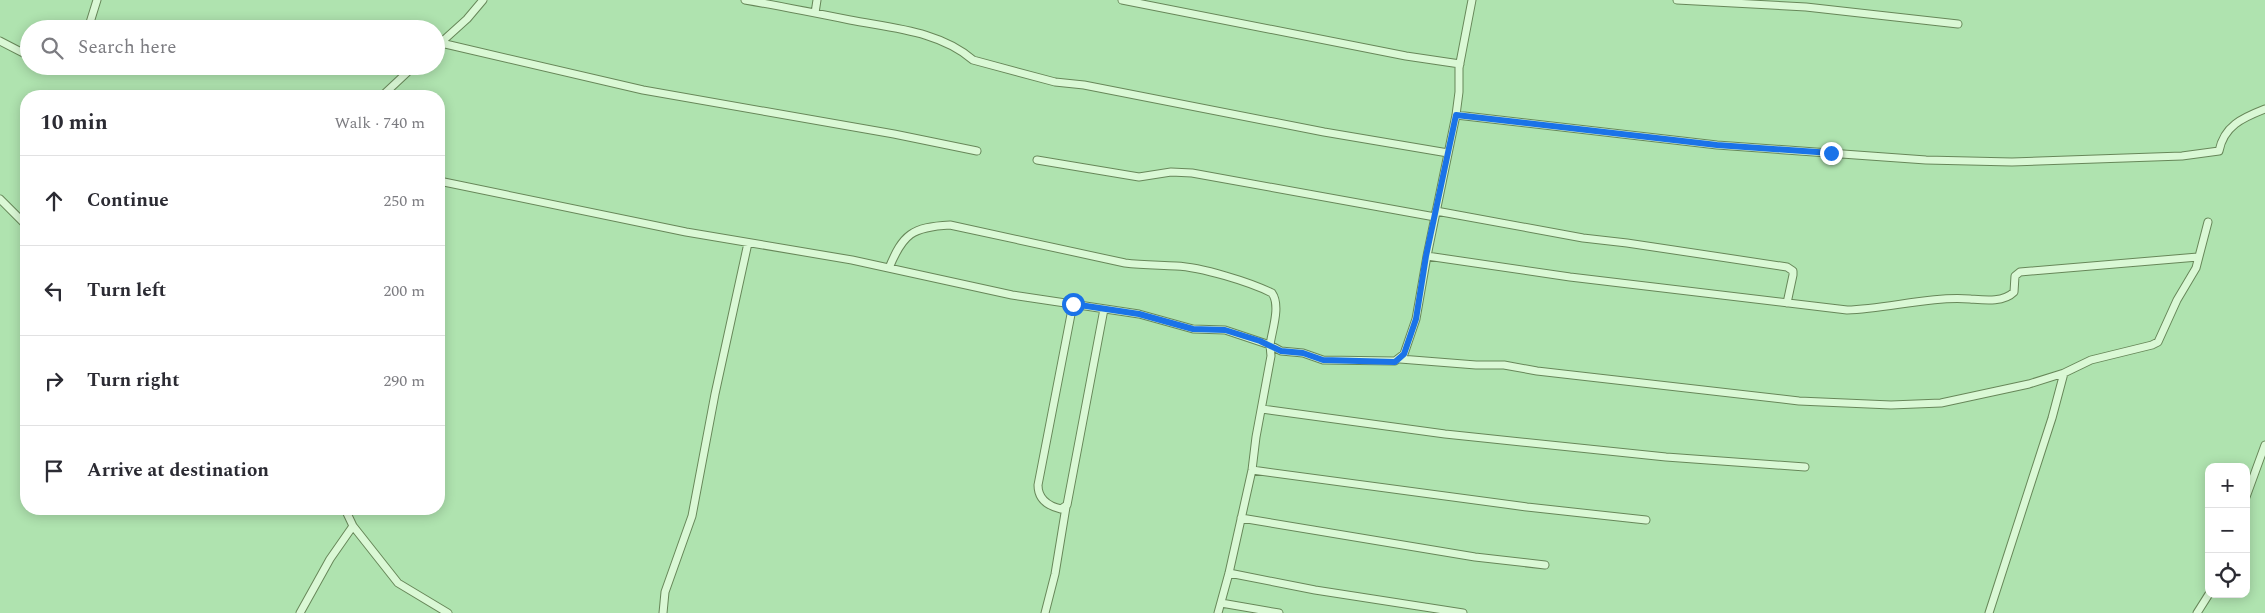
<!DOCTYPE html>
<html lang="en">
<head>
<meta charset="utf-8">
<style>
	body { margin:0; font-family:Spectral,serif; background:#f7f7f7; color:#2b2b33 }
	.controls { position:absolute; right:15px; bottom:15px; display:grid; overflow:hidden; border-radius:10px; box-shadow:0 2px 12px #0003 }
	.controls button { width:45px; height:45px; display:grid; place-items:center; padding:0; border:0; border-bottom:1px solid #e1e1e2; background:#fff; color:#2b2b33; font:25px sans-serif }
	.stop { position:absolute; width:15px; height:15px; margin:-11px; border:4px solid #1a73e8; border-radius:50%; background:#fff }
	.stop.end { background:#1a73e8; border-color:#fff; box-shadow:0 1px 5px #0008 }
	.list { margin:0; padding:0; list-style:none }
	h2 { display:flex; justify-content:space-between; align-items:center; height:65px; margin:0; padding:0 20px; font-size:21px }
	h2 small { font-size:16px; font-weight:400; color:#7c7c81 }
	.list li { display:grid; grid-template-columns:32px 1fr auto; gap:15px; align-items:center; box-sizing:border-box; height:90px; padding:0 20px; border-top:1px solid #e1e1e2 }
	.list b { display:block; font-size:19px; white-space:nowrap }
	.list em { font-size:16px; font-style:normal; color:#7c7c81 }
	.icon { flex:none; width:28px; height:28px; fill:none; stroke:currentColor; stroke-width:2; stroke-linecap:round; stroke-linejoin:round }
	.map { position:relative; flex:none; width:2265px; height:613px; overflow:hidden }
	.search { position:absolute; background:#fff; box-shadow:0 2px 12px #0003; left:20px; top:20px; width:425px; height:55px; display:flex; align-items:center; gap:12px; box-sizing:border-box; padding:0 18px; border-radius:28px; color:#7c7c81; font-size:19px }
	.panel { position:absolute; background:#fff; box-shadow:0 2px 12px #0003; left:20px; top:90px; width:425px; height:425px; border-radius:20px }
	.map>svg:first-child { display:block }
	.farmland { fill:#afe3af; fill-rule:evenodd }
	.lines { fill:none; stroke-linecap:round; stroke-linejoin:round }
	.minor-casing { stroke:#678759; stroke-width:9 }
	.minor { stroke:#daf8d5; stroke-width:7 }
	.route { stroke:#1a73e8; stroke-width:6 }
</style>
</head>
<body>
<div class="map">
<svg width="2265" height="613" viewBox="0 0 2265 613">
	<rect width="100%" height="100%" fill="#c8eec2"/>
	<path class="farmland" d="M0 0H2265V613H0ZM29 29H436V66H29ZM26 96H439V509H26ZM2209 467H2246V594H2209Z"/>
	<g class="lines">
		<g class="minor-casing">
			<path id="minor" d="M745 0C780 6 815 13 850 20 891 28 940 31 973 60L1055 82 1084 85 1324 132 1448 153
				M1122 0 1406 56 1460 64
				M1677 0 1806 7 1958 24
				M815 13 817 0
				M88 29 97 0
				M0 41 29 56
				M441 43 643 90 894 134 977 151
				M436 47 467 19 483 0
				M58 66 70 69 76 66
				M382 96 414 66
				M1456 115 1717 145 1926 160 2012 162 2182 156 2219 151C2224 126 2242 118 2265 109
				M1037 160 1139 177 1171 172 1192 173 1435 217
				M439 181 686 232 852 260 1012 295 1139 314 1193 329 1225 330 1270 345 1271 356 1256 437 1252 470 1229 573 1218 613
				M0 199 26 225
				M1436 211 1583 238 1627 243 1787 267 1793 271V275L1787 303
				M1427 256 1570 277 1847 310C1887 309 1929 296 1970 299 1983 300 2003 303 2014 292L2015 276 2020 272 2198 257
				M889 268C903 234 912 227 950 225L1125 263C1142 265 1159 265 1176 266 1201 267 1250 282 1272 293 1281 306 1272 330 1270 345L1281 351 1303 353 1323 360 1395 361 1404 354 1416 319 1427 256 1456 115 1459 92V68L1472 0
				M1073 304 1038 485C1038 499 1048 506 1061 509L1067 505 1104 309
				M1400 359 1476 365H1504L1537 371 1799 401 1891 405 1941 403 2029 384 2064 373
				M1262 409 1445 434 1666 457 1805 467
				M1252 470 1527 507 1646 520
				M2246 497 2265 445
				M345 509 353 526 398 583 448 613
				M1241 518 1475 557 1545 565
				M1229 573 1315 590 1463 613
				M1221 603 1279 613
				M300 613 330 559 353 526
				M663 613 665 592 692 516 715 394 748 243
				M1045 613 1055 574 1066 507
				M1989 613 2052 418 2064 373 2091 360 2152 345 2158 342 2177 300 2196 268 2208 222
				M2197 613 2209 594"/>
		</g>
		<use href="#minor" class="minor"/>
	</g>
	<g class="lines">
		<path class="route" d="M1073 304 1139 314 1193 329 1225 330 1260 341 1281 351 1303 353 1323 360 1395 362 1404 354 1416 319 1426 256 1456 115 1717 145 1831 153"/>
	</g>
</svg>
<div class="controls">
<button>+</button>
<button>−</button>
<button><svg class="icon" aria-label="locate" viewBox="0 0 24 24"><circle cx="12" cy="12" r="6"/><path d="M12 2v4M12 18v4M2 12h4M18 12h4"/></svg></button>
</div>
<div class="stop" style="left:1073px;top:304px"></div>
<div class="stop end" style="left:1831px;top:153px"></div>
<div class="search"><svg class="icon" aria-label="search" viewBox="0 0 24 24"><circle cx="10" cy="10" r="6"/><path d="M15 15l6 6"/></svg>Search here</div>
<section class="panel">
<h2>10 min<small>Walk · 740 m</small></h2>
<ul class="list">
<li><svg class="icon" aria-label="ahead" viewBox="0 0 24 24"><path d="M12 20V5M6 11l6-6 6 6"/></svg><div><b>Continue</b></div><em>250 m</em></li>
<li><svg class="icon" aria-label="left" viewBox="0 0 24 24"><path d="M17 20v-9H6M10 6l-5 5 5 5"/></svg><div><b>Turn left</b></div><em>200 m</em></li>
<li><svg class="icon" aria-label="right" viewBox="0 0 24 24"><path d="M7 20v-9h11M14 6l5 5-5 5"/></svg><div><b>Turn right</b></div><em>290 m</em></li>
<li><svg class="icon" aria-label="arrive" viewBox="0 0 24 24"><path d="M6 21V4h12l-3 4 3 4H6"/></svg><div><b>Arrive at destination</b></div></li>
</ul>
</section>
</div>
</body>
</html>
